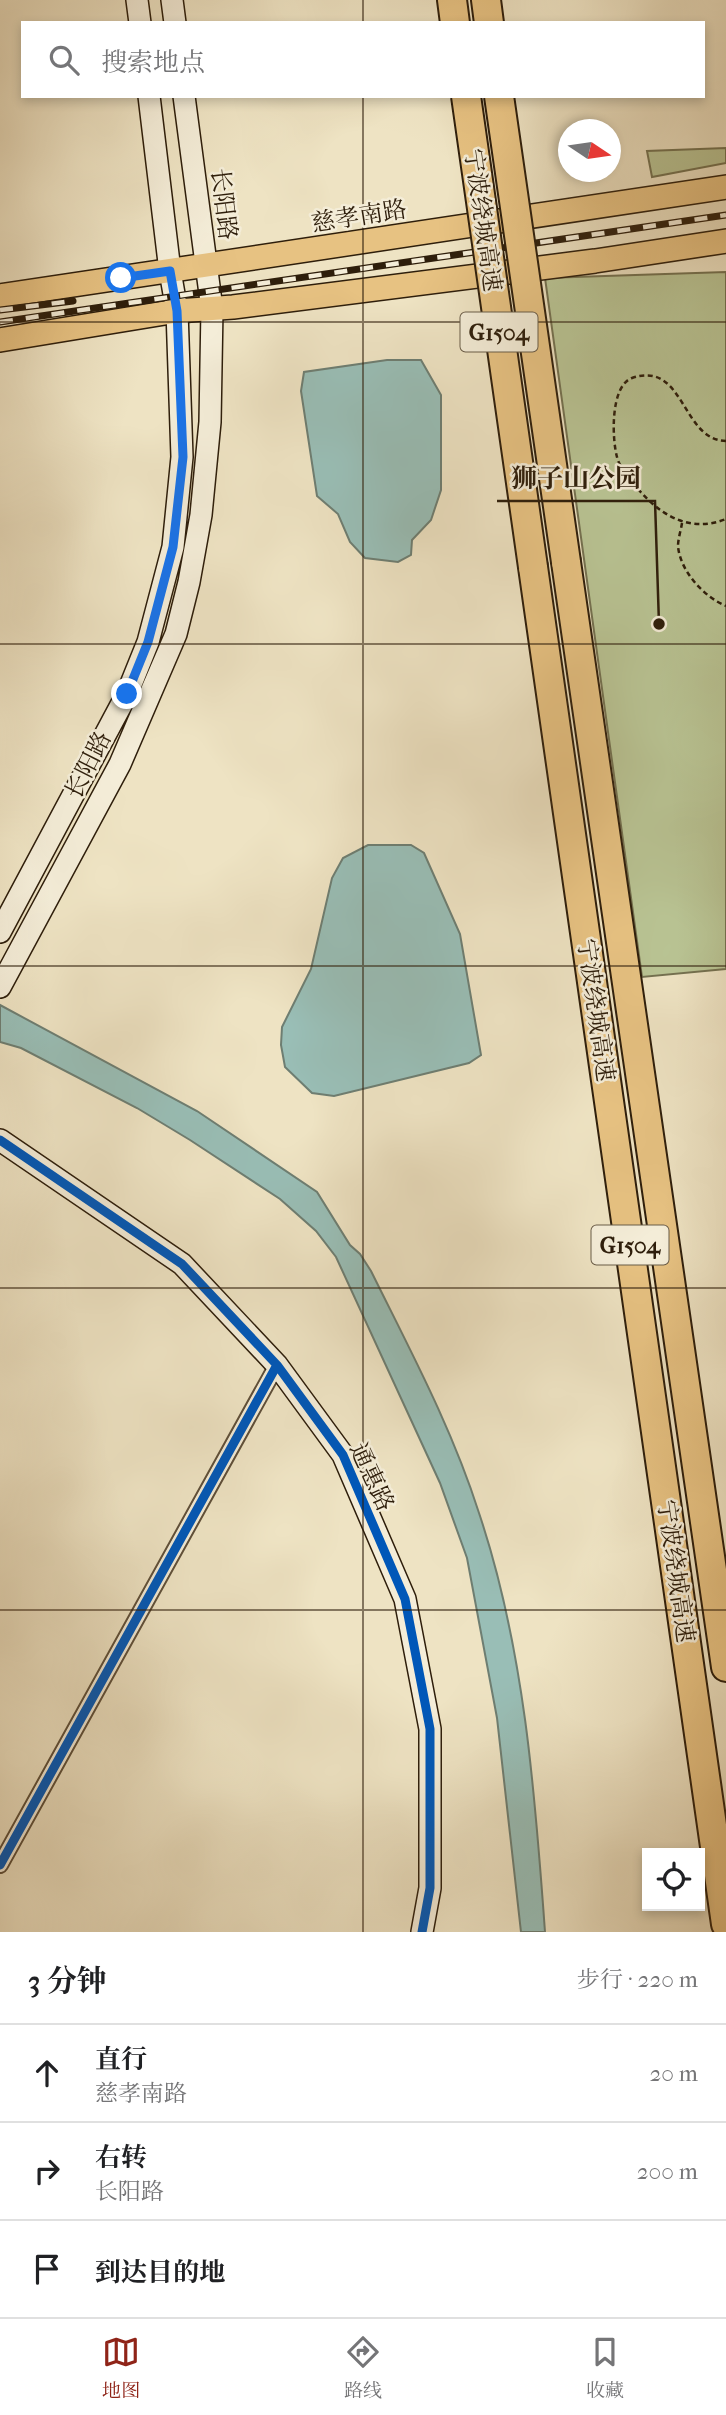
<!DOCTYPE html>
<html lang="zh">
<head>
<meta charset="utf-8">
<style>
	body { margin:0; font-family:"IM FELL French Canon","Noto Serif SC",serif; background:#f6f6f6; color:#202124 }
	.controls { position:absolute; right:21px; bottom:21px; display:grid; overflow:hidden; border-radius:0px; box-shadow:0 4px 10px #0003 }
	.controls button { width:63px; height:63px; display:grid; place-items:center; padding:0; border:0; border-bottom:2px solid #e0e0e0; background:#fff; color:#202124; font:35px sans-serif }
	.compass { position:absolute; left:558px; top:119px; width:63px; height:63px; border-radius:50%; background:#fff; box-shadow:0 4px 10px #0003; rotate:103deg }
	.stop { position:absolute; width:21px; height:21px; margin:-16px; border:5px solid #1a73e8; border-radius:50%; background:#fff }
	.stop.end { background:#1a73e8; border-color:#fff; box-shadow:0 2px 7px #0008 }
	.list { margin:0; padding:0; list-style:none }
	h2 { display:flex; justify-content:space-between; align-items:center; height:91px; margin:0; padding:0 28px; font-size:30px }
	h2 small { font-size:23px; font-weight:400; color:#757577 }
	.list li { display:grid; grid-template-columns:46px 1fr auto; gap:21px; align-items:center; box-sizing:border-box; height:98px; padding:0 28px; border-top:2px solid #e0e0e0 }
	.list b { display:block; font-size:26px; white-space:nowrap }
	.list p { margin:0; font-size:23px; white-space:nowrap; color:#757577 }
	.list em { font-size:23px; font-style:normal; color:#757577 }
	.icon { flex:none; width:38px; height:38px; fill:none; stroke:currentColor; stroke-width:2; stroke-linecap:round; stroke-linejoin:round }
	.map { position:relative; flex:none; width:726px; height:1932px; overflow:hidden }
	.search { position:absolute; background:#fff; box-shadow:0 4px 10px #0003; left:21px; right:21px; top:21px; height:77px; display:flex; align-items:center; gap:18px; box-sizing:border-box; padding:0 24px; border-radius:0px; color:#757577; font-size:26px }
	.sheet { height:385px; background:#fff }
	nav { display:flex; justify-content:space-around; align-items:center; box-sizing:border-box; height:98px; border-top:2px solid #e0e0e0; background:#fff; font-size:19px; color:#757577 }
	nav a { display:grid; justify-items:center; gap:4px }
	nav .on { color:#8f2418 }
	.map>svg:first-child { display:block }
	.green { fill:#b9c494; stroke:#747150; stroke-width:2 }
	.water { fill:#99beb6; stroke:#6e7e72; stroke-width:2 }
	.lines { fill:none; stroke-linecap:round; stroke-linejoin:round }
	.street-casing { stroke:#5e4f39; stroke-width:18 }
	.secondary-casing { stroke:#2e1e0b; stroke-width:24 }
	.primary-casing { stroke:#2e1e0b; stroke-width:26 }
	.highway-casing { stroke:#2e1e0b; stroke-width:32 }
	.path { stroke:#2e1e0b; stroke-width:2.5; stroke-dasharray:5 3.5; stroke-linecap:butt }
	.street { stroke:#f4edd8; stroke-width:14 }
	.secondary { stroke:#f4edd8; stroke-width:21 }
	.primary { stroke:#e7c282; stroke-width:23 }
	.highway { stroke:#e7c282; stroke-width:28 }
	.rail-casing { stroke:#2e1e0b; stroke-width:7 }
	.rail { stroke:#f4edd8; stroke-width:4.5; stroke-dasharray:13; stroke-linecap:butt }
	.highway-bridge-casing { stroke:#2e1e0b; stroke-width:32; stroke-linecap:butt }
	.highway-bridge { stroke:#e7c282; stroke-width:28 }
	.cycleway-casing { stroke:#f4edd8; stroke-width:13 }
	.cycleway { stroke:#0057b8; stroke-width:9 }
	.route { stroke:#1a73e8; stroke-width:9 }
	.grid { fill:none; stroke:#2e1e0b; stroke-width:2; stroke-opacity:0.55 }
	.labels { text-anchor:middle; stroke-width:5; stroke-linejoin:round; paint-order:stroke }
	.shield { fill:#f4edd8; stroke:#695c48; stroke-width:2 }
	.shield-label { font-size:23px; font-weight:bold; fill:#2e1e0b }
	.street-label { font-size:24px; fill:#2e1e0b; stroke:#f4edd8 }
	.leader { fill:none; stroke:#2e1e0b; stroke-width:2.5 }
	.callout-dot { fill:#2e1e0b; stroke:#f4edd8; stroke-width:2.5 }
	.callout-label { font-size:26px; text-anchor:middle; font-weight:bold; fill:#2e1e0b; stroke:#f4edd8; stroke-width:5; stroke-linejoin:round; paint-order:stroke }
</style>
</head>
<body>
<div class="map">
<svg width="726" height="1932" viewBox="0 0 726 1932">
	<rect width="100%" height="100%" fill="#eee3c3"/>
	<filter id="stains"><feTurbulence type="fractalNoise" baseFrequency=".00286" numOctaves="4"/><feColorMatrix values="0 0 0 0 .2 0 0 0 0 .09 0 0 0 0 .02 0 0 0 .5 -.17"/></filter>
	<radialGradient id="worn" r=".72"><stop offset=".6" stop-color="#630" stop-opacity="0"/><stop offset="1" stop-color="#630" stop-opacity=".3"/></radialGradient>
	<path class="green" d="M726 148V163L652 177 647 151Z
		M726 272V969L642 977 545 278Z"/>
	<path class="water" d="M387 360H421L441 395V490L431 520 412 540 411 555 398 562 365 558 350 542 338 514 317 496 301 391 304 372Z
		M368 845H411L424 853 460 934 481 1055 469 1063 334 1096 312 1093 285 1067 281 1045 282 1027 311 969 332 878 343 858Z
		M0 1005 197 1111 317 1192 350 1245 360 1254 371 1271C410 1350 452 1428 479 1513 524 1647 535 1792 545 1932H521L497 1718 467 1558 440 1483 336 1257 316 1231 280 1199 190 1140 137 1108 21 1048 0 1042Z"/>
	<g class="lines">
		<g class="street-casing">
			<path id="street" d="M0 1865 277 1365"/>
		</g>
		<g class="secondary-casing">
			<path id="secondary" d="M137 0 140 23
				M172 0 175 23
				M0 932 127 694 148 642 173 547 182 457 177 311 170 271 149 96
				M0 987 120 764 176 634 189 582 201 515 210 422 212 309 184 96
				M0 1140 182 1264 277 1365 343 1455 405 1599 430 1729V1888L422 1932"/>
		</g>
		<g class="primary-casing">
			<path id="primary" d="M0 296 726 187
				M0 340 177 311 233 307 595 261 726 241"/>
		</g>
		<g class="highway-casing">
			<path id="highway" d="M452 0 455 23
				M486 0 489 23
				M566 562 726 1667
				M533 567 726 1924"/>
		</g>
		<path class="path" d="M726 441C681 440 685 360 632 378 610 386 612 439 617 457 619 466 626 473 631 480 654 511 686 535 726 519
			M682 523C681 530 678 539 678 546 680 571 704 597 726 606"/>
		<use href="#street" class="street"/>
		<use href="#secondary" class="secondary"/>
		<use href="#primary" class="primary"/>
		<use href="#highway" class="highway"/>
		<g class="rail-casing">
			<path id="rail" d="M0 310 73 301
				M0 322 726 215"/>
		</g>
		<use href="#rail" class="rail"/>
		<g class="highway-bridge-casing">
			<path id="highway-bridge" d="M466 96 533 567
				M499 96 566 562"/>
		</g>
		<use href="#highway-bridge" class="highway-bridge"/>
		<g class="cycleway-casing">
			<path id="cycleway" d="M0 1140 182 1264 277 1365 343 1455 405 1599 430 1729V1888L422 1932
				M0 1865 277 1365"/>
		</g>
		<use href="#cycleway" class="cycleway"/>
	</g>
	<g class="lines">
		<path class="route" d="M121 278 170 271 177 311 183 457 173 547 148 642 127 694"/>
	</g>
	<path class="grid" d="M363 0V23M363 96V1932M0 322H726M0 644H726M0 966H726M0 1288H726M0 1610H726"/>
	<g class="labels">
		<g class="shield">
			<rect x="460.5" y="312.5" width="77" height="39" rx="5"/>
			<rect x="591.5" y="1225.5" width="77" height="39" rx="5"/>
		</g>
		<g class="shield-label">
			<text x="499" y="340">G1504</text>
			<text x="630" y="1253">G1504</text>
		</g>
		<g class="street-label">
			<text transform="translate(224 204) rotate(83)" y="8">长阳路</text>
			<text transform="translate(359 216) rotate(-9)" y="8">慈孝南路</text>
			<text transform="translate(483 220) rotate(82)" y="8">宁波绕城高速</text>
			<text transform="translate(88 765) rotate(-63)" y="8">长阳路</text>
			<text transform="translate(596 1010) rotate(82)" y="8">宁波绕城高速</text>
			<text transform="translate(372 1477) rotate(65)" y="8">通惠路</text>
			<text transform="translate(676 1571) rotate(82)" y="8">宁波绕城高速</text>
		</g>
	</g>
	<path class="leader" d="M659 624L655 501H497"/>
	<circle class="callout-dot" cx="659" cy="624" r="7"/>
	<g class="callout-label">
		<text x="576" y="487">狮子山公园</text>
	</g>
	<rect width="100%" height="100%" filter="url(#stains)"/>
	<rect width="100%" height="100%" fill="url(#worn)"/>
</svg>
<div class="controls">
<button><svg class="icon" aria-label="locate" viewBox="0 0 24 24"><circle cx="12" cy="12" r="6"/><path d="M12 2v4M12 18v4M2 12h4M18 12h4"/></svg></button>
</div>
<svg class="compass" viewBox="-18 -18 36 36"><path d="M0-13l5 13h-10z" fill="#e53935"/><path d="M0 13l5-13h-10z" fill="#757577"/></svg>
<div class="stop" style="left:121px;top:278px"></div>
<div class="stop end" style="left:127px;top:694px"></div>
<div class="search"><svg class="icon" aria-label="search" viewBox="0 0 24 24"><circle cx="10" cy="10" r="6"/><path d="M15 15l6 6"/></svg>搜索地点</div>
</div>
<section class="sheet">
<h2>3 分钟<small>步行 · 220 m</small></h2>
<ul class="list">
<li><svg class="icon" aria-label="ahead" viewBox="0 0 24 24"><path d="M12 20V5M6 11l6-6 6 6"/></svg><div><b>直行</b><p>慈孝南路</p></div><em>20 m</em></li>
<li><svg class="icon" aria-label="right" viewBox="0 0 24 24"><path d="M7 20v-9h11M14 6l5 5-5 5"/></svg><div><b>右转</b><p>长阳路</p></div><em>200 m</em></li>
<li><svg class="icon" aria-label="arrive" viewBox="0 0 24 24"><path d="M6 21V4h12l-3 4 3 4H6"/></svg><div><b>到达目的地</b></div></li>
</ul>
</section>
<nav>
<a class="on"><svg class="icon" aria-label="map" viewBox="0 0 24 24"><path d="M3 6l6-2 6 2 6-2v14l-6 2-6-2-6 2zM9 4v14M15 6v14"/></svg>地图</a>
<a><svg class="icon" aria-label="directions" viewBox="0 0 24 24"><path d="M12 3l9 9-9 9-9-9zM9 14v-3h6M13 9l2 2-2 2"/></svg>路线</a>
<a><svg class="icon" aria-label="saved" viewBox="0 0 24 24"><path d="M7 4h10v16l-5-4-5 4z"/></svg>收藏</a>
</nav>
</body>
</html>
